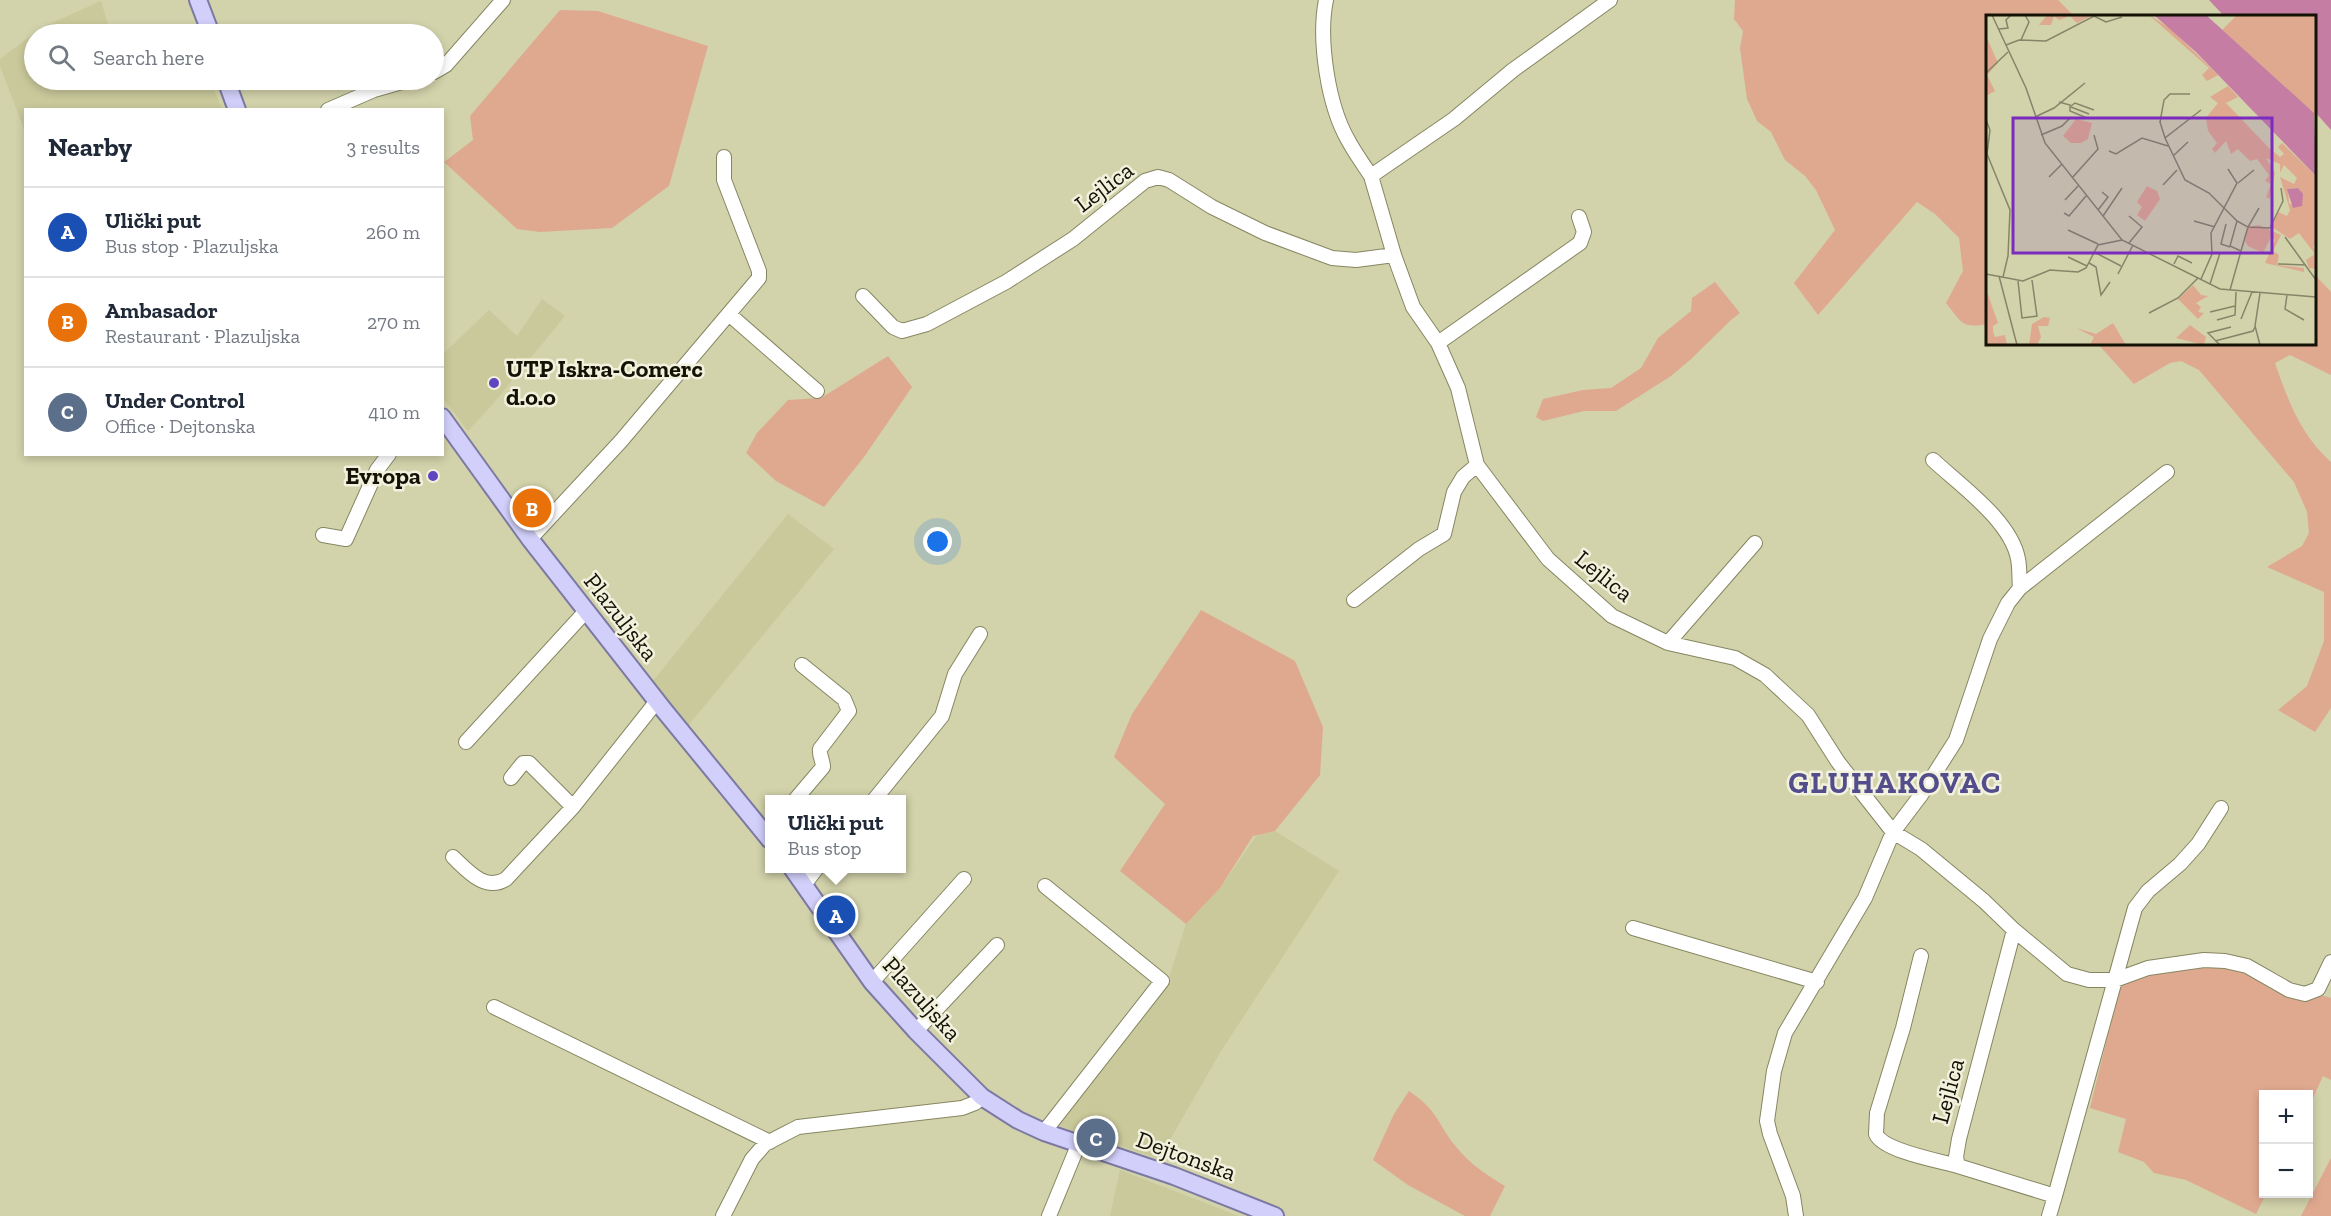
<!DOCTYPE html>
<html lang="en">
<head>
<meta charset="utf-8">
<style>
	body { margin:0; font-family:"Zilla Slab",serif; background:#f6f6f7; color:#1f2937 }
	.controls { position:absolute; right:18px; bottom:18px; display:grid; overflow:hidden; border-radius:0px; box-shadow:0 3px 9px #0003 }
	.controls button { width:54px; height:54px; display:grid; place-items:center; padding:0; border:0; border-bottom:2px solid #e0e1e3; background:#fff; color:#1f2937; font:30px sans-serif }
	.you { position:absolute; left:938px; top:542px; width:21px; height:21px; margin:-15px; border:4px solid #fff; border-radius:50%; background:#1a73e8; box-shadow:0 0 0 9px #1a73e833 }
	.badge { display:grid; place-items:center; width:39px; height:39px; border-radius:50%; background:#5d46bf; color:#fff; font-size:20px; font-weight:700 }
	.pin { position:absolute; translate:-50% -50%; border:3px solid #fff; box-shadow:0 2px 6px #0006 }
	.popup { position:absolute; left:765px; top:795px; width:141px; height:78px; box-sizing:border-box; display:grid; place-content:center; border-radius:0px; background:#fff; filter:drop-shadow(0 2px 4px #0005); font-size:20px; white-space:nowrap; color:#747a83 }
	.popup b { font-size:22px; color:#1f2937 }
	.popup::after { content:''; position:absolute; left:50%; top:100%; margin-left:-12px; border:12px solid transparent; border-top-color:#fff }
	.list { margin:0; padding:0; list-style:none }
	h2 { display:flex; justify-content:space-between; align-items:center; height:78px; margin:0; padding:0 24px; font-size:26px }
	h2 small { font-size:20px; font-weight:400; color:#747a83 }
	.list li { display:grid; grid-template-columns:39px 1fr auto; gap:18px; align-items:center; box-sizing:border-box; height:90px; padding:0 24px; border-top:2px solid #e0e1e3 }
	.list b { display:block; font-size:22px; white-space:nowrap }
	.list p { margin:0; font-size:20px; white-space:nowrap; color:#747a83 }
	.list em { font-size:20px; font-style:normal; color:#747a83 }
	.icon { flex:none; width:33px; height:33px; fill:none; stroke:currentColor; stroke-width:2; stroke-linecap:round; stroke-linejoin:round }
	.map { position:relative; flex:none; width:2331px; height:1216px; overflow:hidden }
	.search { position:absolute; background:#fff; box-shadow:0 3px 9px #0003; left:24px; top:24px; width:420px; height:66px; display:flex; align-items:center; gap:15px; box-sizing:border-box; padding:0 21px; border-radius:33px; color:#747a83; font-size:22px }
	.panel { position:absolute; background:#fff; box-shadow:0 3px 9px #0003; left:24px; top:108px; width:420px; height:348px; border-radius:0px }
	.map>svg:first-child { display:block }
	.built { fill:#cac99b }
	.green { fill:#dfa990 }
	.water { fill:#c57da4 }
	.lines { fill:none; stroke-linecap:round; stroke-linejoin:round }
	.minor-casing { stroke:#878662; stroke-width:16 }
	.major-casing { stroke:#7c79a2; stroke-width:20 }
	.minor { stroke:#fff; stroke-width:14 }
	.major { stroke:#d2d0fa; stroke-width:16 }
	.poi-dot { fill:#5d46bf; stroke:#f1f1dd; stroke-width:2 }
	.labels { text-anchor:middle; stroke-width:5; stroke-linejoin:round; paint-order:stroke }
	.street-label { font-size:24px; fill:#131205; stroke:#f1f1dd }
	.poi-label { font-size:24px; font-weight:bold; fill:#131205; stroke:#f1f1dd; text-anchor:start }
	.district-label { font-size:30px; font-weight:bold; letter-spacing:1.5px; fill:#534d8b; stroke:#f1f1dd }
	.inset-road { fill:none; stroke:#868569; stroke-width:1.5 }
	.view { fill:#7b2cbf; fill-opacity:0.15; stroke:#7b2cbf; stroke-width:3 }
	.inset-edge { fill:none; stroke:#131205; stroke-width:3 }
</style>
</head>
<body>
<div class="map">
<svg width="2331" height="1216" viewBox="0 0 2331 1216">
	<rect width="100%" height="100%" fill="#d2d2ab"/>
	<path class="built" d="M101 1 111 34H34V80H210L222 109 26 110 25 132 0 66V59L41 28Z
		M542 299 565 316 492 405 468 431 443 398V354L489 310 517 336Z
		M788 514 834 549 687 727 653 681Z
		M1275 831 1339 871 1221 1051 1159 1159 1047 1122 1167 984 1186 924 1220 888 1257 835Z
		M1120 1170 1239 1216H1110Z"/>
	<path class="green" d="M1735 0H2058L2074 16H1988L1987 324C1962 329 1961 322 1946 303L1963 271 1959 238 1935 214 1917 202 1818 315 1794 283 1835 230 1816 190 1805 176 1785 160 1771 132 1757 121 1747 99 1740 48 1743 31 1734 19Z
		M560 10 598 11 708 46 669 186 612 228 540 232 517 229 444 162 473 140 470 116Z
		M2315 275 2331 292V375L2290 355 2275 363C2288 401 2301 435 2331 462V708L2315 732 2278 710 2307 686 2324 641V592L2267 567 2302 546 2309 533 2307 512 2294 482 2199 370 2181 361 2170 363 2134 384 2098 344H2314Z
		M1715 282 1740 313 1731 320 1690 360 1671 376 1616 411H1584L1543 421 1536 417 1543 399 1583 390 1611 388 1641 368 1658 338 1691 311 1692 298Z
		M888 356 912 387 864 457 824 507 776 481 746 453 757 433 788 400 821 398Z
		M1201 610 1295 661 1323 727 1320 775 1275 831 1253 836 1220 888 1186 924 1120 871 1165 804 1114 757 1132 714Z
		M2218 966 2245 973 2272 990 2294 999 2324 996 2331 998V1080L2323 1076 2309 1107 2308 1094H2264V1194H2266L2256 1214 2186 1180 2154 1173 2144 1162 2118 1152 2126 1119 2090 1108 2121 982 2142 976Z
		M1409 1091C1439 1111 1437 1124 1457 1148 1470 1164 1488 1176 1505 1186L1490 1216H1465L1408 1185 1373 1160 1394 1114Z
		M2331 1158V1216H2301Z"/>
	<path class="water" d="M2209 0H2331V130L2315 112 2314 16H2224Z"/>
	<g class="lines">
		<g class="minor-casing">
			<path id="minor" d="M1326 0C1318 40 1328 105 1348 140 1355 153 1363 164 1371 176
				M1610 0 1513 70 1454 119 1371 176 1394 255 1413 307 1438 343 1458 388 1477 465 1548 559 1612 616 1668 643 1735 658 1765 675 1808 715 1838 762 1893 832 1921 849 1984 901 2014 930 1959 1139 1956 1157 1958 1166 2055 1196 2049 1216
				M434 72 446 65 503 0
				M328 110 374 90 409 80
				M863 296 893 327 902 331 927 324 1006 282 1073 239 1145 181 1158 177 1169 180 1212 207 1265 233 1332 258 1356 260 1394 255
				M730 315 817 391
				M1438 343 1580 243 1584 232 1579 217
				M323 535 346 539 377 470 389 454
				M530 539 621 441 759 278V271L724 180V157
				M2020 588 2167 472
				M1354 600 1419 549 1444 534 1454 492 1463 477 1477 465
				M1668 643 1755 543
				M466 742 586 611
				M511 778 523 763H529L573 807
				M795 800 823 767C823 760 819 756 820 749L849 711 844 699 802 665
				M874 800 942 716 955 674 980 634
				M453 857C468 871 485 892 506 879L573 807 657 701
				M804 885 817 868
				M1633 928 1817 982
				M2014 930 2067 974 2089 980H2115L2055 1196
				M1921 956 1903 1028 1877 1113 1876 1134C1883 1151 1940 1161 1958 1166
				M2115 980 2148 968 2204 960 2225 961 2247 966 2289 990 2305 994 2318 989 2331 962
				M2115 980 2135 908 2148 891 2180 864 2198 844 2221 808
				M872 982 964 879
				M494 1007 770 1142
				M916 1031 997 945
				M1044 1132 1162 981 1045 886
				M723 1216 752 1159 765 1144 798 1127 962 1108 975 1103 982 1097
				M1049 1216 1079 1143
				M1796 1216 1793 1196 1770 1134 1767 1121 1774 1071 1785 1033 1865 898 1893 832 1921 795 1956 740 1990 639 2008 603 2020 588C2019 579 2020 568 2018 559 2011 521 1961 486 1933 460"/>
		</g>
		<g class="major-casing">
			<path id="major" d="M198 0 211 34
				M226 80 237 110
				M442 417 530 539 663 709 770 840
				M792 868 872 982 916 1031 982 1097 1018 1120 1044 1132 1174 1176 1275 1216"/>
		</g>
		<use href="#minor" class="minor"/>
		<use href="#major" class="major"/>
	</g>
	<g class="poi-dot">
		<circle cx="494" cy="383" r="6"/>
		<circle cx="433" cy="476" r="6"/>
	</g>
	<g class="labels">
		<g class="street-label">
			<text transform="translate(1104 187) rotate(-37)" y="8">Lejlica</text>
			<text transform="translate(1604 576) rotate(39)" y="8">Lejlica</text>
			<text transform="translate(621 617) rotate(52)" y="8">Plazuljska</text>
			<text transform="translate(922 999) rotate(48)" y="8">Plazuljska</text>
			<text transform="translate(1948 1091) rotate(-75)" y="8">Lejlica</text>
			<text transform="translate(1186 1156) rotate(20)" y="8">Dejtonska</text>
		</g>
		<g class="poi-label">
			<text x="506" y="377">UTP Iskra-Comerc<tspan x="506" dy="28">d.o.o</tspan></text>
			<text x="421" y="484" text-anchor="end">Evropa</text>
		</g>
		<g class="district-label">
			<text x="1895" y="793">GLUHAKOVAC</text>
		</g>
	</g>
	<g transform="translate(1986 15)">
		<rect width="330" height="330" fill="#d2d2ab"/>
		<path d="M61 0H107L91 8 84 1 73 5 68 1 65 10H53ZM163 0 184 13 232 60 221 66 216 60 223 53ZM251 0H330V100L236 15ZM0 21 12 48 1 60 9 76 0 81ZM242 71 252 82 240 88 283 133 294 142 298 139 292 132 296 128 330 161V231H327L330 235V254L323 253 320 245 329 239 313 218 304 224 286 212 292 197 301 201 304 195 294 162 308 169 311 163 298 150 294 158V149L280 143 289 158 284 184 280 182 285 169 279 166 283 160 271 144 264 146 252 134 245 139 240 126 229 138 226 134 231 128 222 116 220 103 232 88 224 82ZM312 173 316 186 315 191 310 192 303 188 302 174ZM90 104 106 108 102 124 95 128H85L77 121ZM161 171 171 176 174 184 159 206 151 200 156 192 151 187ZM273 210 295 220 287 236 293 240 291 250 318 253V257L279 248 289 225 285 222 277 238 262 231 259 226 262 212ZM207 270 215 280 222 281 210 288 215 292 212 297 218 298 212 304 192 284ZM1 277 12 308 7 311V317L9 322 19 320 21 330H0ZM58 302 64 303 62 311H52L55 322 51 330H43L46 309ZM127 308 140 330H104L108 322 90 313 110 319ZM204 310 220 322 218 330 190 323Z" fill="#dfa990" fill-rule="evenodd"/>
		<path d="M168 0H220L328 98 330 161 210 37ZM312 173 317 179 316 191 307 193 301 174Z" fill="#c57da4"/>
		<path class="inset-road" d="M6 0 40 73 59 128 136 225 234 274 330 282M13 14 22 13 20 5 25 0M35 25 43 7 39 0M20 30 33 25 60 26 108 1 120 7 136 2M0 58 22 37M73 87 84 90V96L101 103M85 91 89 88 108 95M85 92 103 99M215 95 179 123 199 165 223 178 251 206 244 231 255 236 244 275M49 102 68 93 99 68M0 105 4 115 1 139 24 195 22 241 17 262M55 120 76 111 85 102M179 123 174 107 178 85 184 79H204M123 136 130 139 156 123 182 131M187 141 202 127M63 162 76 149M86 163 112 134 108 120M252 168 268 155M177 170 191 155M79 185 92 171M273 193 262 212 284 213 297 186 295 173M112 195 122 182 116 177M78 198 83 201 100 181M117 201 136 173M208 206 229 212M251 206 262 212 255 236M240 209 235 229 244 232M82 215 112 229M299 222 330 265M143 228 156 212 143 201M108 237 135 251M82 242 101 251M103 248 110 252 115 280 124 267M188 249 192 241 206 248M292 249 320 250M0 259 37 266 64 255 92 257 100 253 112 230 136 225M132 259 147 230M13 261 31 330M215 264 226 239 225 218 251 168 242 154M32 266 36 303 51 301 46 265M224 269 234 238M301 280 299 294 318 305M224 297 249 291M163 298 192 283 212 263M255 304 266 277M231 305 249 300 250 277M229 326 267 316 269 312M234 330 222 318 245 312M274 330 269 311 274 278"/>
		<path class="view" d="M27 103H286V238H27Z"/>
		<rect width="330" height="330" class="inset-edge"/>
	</g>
</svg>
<div class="controls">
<button>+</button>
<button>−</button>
</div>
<div class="you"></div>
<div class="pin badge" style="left:836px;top:915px;background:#1a4fb4">A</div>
<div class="popup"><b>Ulički put</b>Bus stop</div>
<div class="pin badge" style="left:532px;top:508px;background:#e8710a">B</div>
<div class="pin badge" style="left:1096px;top:1138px;background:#5c6f8a">C</div>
<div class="search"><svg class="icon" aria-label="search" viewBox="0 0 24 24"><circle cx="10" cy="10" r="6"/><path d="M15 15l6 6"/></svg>Search here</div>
<section class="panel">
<h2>Nearby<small>3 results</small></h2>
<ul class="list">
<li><span class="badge" style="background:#1a4fb4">A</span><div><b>Ulički put</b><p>Bus stop · Plazuljska</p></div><em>260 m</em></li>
<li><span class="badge" style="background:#e8710a">B</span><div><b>Ambasador</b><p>Restaurant · Plazuljska</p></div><em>270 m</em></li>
<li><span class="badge" style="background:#5c6f8a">C</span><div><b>Under Control</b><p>Office · Dejtonska</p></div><em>410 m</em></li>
</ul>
</section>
</div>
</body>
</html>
